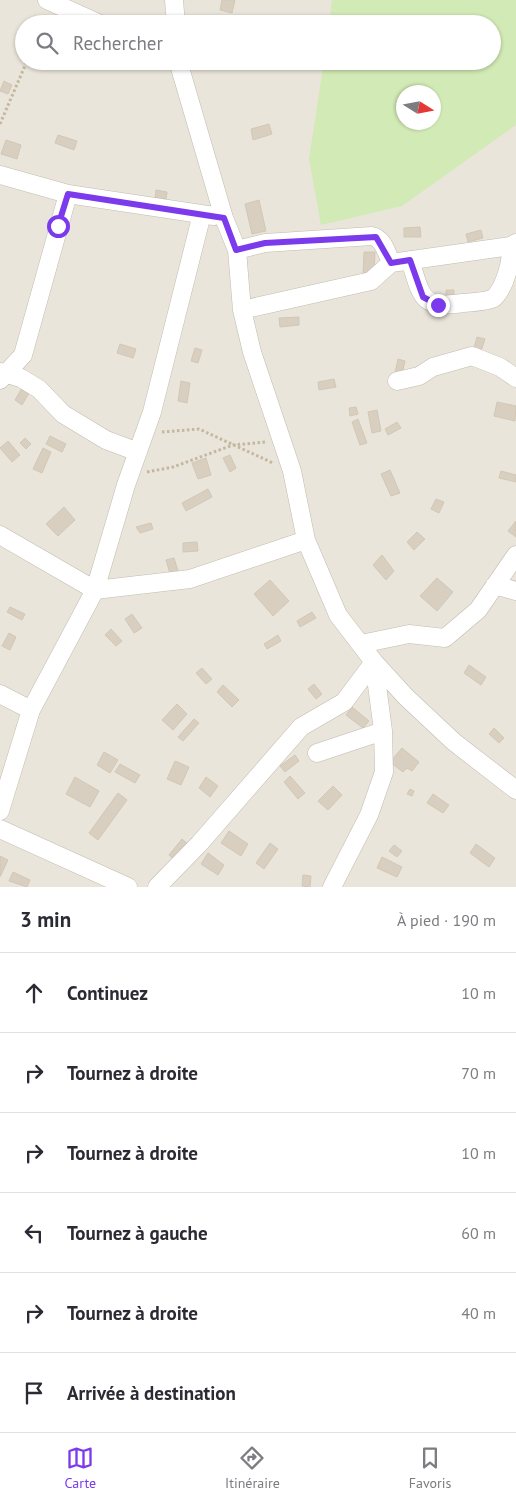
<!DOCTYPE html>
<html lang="fr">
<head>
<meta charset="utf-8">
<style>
	body { margin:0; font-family:"PT Sans",sans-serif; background:#f2f2f3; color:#2b2b33 }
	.compass { position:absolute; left:396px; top:85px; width:45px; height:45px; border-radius:50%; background:#fff; box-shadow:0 1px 4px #0004; rotate:101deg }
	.stop { position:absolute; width:15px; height:15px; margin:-11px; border:4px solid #7c3aed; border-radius:50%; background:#fff }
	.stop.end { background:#7c3aed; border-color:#fff; box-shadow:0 1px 5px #0008 }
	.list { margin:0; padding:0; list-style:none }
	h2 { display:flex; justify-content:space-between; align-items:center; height:65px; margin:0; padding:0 20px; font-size:21px }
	h2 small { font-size:16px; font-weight:400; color:#7c7c81 }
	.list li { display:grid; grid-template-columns:32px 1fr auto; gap:15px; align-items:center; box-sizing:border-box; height:80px; padding:0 20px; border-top:1px solid #e1e1e2 }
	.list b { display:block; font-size:19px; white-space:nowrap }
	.list em { font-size:16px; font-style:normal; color:#7c7c81 }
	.icon { flex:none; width:28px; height:28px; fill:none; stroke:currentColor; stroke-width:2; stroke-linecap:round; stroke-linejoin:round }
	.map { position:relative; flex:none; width:516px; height:887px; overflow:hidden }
	.search { position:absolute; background:#fff; box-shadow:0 1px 4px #0004; left:15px; right:15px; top:15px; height:55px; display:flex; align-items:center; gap:12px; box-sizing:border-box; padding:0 18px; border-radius:28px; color:#7c7c81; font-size:19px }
	.sheet { height:545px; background:#fff }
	nav { display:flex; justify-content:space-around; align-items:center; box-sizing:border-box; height:70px; border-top:1px solid #e1e1e2; background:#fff; font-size:14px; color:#7c7c81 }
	nav a { display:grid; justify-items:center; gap:2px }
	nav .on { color:#7c3aed }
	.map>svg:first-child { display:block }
	.residential { fill:#eae5da; fill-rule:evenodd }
	.green { fill:#d2eab5; fill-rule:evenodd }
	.building { fill:#d8cfc1; stroke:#d3c7b4 }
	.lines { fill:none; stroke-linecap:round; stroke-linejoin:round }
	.minor-casing { stroke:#c2bbae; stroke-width:19 }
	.path { stroke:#c4b79f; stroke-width:3; stroke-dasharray:2.5 2.5; stroke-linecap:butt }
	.minor { stroke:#fff; stroke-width:18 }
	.route { stroke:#7c3aed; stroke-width:6 }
</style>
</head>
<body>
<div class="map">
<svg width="516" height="887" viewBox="0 0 516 887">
	<rect width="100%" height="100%" fill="#f6f3ec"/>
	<path class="residential" d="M0 0H516V887H0ZM24 24H492V61H24ZM404 92H434V122H404Z"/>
	<path class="green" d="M332 0H516V125L402 206 321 225 309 159 324 61H492V24H329ZM404 92H434V122H404Z"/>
	<path class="building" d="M222 0H235L232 13 220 10Z
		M4 81 12 85 8 94 0 91Z
		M269 124 272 134 253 140 251 129Z
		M58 135 77 141 74 150 55 143Z
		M6 140 21 145 17 159 1 154Z
		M156 190 167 192 166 199 155 198Z
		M259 200 266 231 252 234 245 204Z
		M420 227 421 237H404V228Z
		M481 230 483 238 468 242 466 234Z
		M364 252H375L374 275H363Z
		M446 290H454V294L446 295Z
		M299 317V325L280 327 279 318Z
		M477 337 485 339 480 354 473 352Z
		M120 344 136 349 133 358 117 353Z
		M195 348 202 350 198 363 191 361Z
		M398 359 405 361 402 374 395 373Z
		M334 379 336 387 319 390 318 382Z
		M181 381 190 383 187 403 178 401Z
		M22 388 29 393 22 405 15 400Z
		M497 402 516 406 515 421 494 416Z
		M356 407 358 414 350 416 349 408Z
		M377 410 381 431 372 433 368 412Z
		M358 419 367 443 360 445 352 422Z
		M397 422 401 428 388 435 385 429Z
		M50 436 66 444 62 452 46 444Z
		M25 438 31 444 26 449 20 443Z
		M8 441 20 455 12 462 0 448Z
		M43 448 51 452 42 473 33 469Z
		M230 455 236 468 230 472 223 458Z
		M206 458 211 475 198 479 192 463Z
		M390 470 400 493 391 496 381 474Z
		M501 471 516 475V482L499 478Z
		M208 489 212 497 186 511 182 503Z
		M436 499 444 502 439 513 431 509Z
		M64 507 75 520 58 536 46 524Z
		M516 521V537L508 531Z
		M151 523 153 529 140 533 136 527Z
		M417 532 425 539 414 550 407 542Z
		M197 542 198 551 183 552V543Z
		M382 555 394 571 386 580 373 565Z
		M174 558 179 574 171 577 166 560Z
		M437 578 453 592 437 611 420 596Z
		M270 580 289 601 273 616 254 594Z
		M10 607 25 614 22 620 7 612Z
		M312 612 316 618 300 627 297 621Z
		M132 614 142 628 134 633 125 619Z
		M111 629 122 641 116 646 105 635Z
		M9 633 16 637 10 650 2 646Z
		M278 635 281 641 267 649 264 644Z
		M469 665 486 677 481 685 464 673Z
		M202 668 212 679 206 684 196 673Z
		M314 684 322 694 316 699 308 689Z
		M223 685 239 700 232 707 217 692Z
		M177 704 187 714 173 730 162 720Z
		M352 707 369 721 363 728 346 715Z
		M194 719 199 723 183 741 178 737Z
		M494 728 504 738 499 743 489 734Z
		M402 748 419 762 412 771 407 768 403 772 390 762Z
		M104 752 118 760 110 773 97 765Z
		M295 755 299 761 285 772 280 766Z
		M175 761 189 767 181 785 167 779Z
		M120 764 140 775 135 783 115 772Z
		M290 776 305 793 298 799 284 782Z
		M75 777 99 791 90 807 66 794Z
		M206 777 218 786 210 797 199 788Z
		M333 786 342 795 328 810 318 801Z
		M410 789 414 791 412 796 407 794Z
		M118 793 127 800 98 840 89 833Z
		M433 794 449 805 443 813 427 803Z
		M229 831 248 844 241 856 221 843Z
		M182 839 190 846 177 862 169 855Z
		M270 843 278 849 264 869 256 863Z
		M476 844 495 858 489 867 470 853Z
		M394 845 402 851 397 857 389 851Z
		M208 853 224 865 218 875 201 864Z
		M0 856 8 860 0 877Z
		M382 857 402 867 397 877 377 868Z
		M13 872 30 880 27 887 9 881Z
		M303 875 311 876 310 887 302 886Z"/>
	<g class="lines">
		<g class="minor-casing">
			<path id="minor" d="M47 0 100 24
				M174 0 176 24
				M178 61 224 218 237 250 242 310 252 352 292 471 306 540 338 615 374 662 406 697 454 742 516 790
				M0 175 68 194
				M237 250 265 243 372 236C383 238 387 253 391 263L511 246 516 243
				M410 260C422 297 420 309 463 303 473 302 485 302 494 298 505 287 512 261 511 246
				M242 310 371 281 391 263
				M0 372 21 378 39 389 63 414 106 440 138 452
				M0 380 23 355 68 194 214 216
				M397 381 419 376 433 367 472 356 500 367 516 378
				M0 535 95 590 190 579 306 540
				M495 585 516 591
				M361 644 409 634 445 638 478 610 516 555
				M0 694 31 710
				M317 753 383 731
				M0 811 31 710 95 590 126 485 152 412 202 214
				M0 829 128 887
				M157 887 199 844 301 727 344 702 374 662
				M332 887 369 815 384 772 383 731 374 662"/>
		</g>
		<path class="path" d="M42 24 45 16
			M0 124 27 61
			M162 432 199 429 273 463
			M147 472 173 467 233 445 266 442"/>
		<use href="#minor" class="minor"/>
	</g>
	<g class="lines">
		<path class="route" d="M58 226 68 194 224 218 236 250 265 243 376 237 391 263 410 260 423 297 438 305"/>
	</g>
</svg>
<svg class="compass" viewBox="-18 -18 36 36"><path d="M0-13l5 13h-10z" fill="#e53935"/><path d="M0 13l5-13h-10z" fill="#7c7c81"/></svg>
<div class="stop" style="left:58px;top:226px"></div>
<div class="stop end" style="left:438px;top:305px"></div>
<div class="search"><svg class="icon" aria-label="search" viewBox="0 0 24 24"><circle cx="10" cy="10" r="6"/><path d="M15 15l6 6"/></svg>Rechercher</div>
</div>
<section class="sheet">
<h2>3 min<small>À pied · 190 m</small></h2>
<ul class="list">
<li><svg class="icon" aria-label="ahead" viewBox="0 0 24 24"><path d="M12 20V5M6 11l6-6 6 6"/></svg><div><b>Continuez</b></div><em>10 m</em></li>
<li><svg class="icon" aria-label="right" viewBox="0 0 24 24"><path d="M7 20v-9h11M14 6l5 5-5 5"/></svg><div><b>Tournez à droite</b></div><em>70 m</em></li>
<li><svg class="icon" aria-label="right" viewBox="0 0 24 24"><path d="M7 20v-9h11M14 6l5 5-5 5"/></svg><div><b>Tournez à droite</b></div><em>10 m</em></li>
<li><svg class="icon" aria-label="left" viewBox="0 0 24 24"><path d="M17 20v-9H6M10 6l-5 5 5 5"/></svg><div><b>Tournez à gauche</b></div><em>60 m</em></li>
<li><svg class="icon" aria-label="right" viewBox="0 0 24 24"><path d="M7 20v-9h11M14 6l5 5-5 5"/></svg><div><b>Tournez à droite</b></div><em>40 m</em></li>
<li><svg class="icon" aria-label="arrive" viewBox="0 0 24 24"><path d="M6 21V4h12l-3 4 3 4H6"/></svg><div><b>Arrivée à destination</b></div></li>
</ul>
</section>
<nav>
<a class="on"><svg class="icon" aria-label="map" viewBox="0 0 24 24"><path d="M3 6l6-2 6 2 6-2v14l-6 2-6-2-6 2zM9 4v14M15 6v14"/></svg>Carte</a>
<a><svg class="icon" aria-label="directions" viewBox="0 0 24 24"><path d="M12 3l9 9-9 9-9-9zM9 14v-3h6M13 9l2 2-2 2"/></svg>Itinéraire</a>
<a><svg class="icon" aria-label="saved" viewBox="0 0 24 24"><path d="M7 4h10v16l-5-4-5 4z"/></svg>Favoris</a>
</nav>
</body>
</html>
